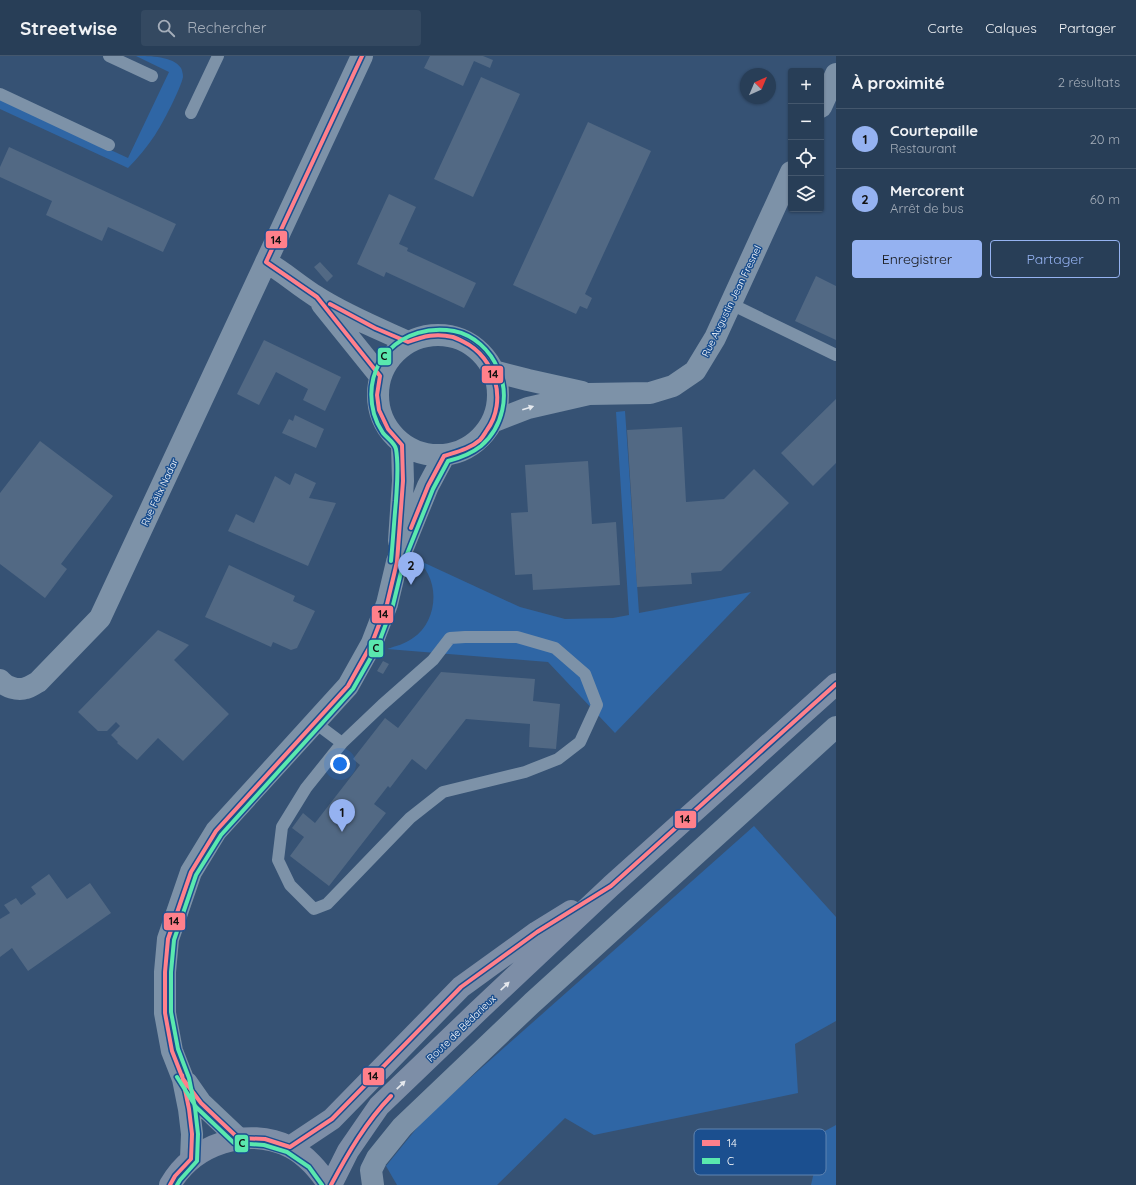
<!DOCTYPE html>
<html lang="fr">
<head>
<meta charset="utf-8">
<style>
	body { margin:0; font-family:Quicksand,sans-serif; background:#344961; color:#f1f3f6 }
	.controls { position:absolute; right:12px; top:12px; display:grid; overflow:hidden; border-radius:4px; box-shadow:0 1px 3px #0004 }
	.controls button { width:36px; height:36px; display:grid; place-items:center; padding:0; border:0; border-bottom:1px solid #44576d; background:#283e57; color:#f1f3f6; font:20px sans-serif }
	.compass { position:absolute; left:740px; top:12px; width:36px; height:36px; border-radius:50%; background:#283e57; box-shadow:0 1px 3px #0004; rotate:44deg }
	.you { position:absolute; left:340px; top:708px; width:14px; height:14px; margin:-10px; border:3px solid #fff; border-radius:50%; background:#1a73e8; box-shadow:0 0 0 6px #1a73e833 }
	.badge { display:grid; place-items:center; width:26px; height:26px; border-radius:50%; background:#95b2f1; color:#111; font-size:13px; font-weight:700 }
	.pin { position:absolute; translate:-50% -33px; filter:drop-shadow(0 1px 2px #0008) }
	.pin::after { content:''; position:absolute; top:21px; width:14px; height:12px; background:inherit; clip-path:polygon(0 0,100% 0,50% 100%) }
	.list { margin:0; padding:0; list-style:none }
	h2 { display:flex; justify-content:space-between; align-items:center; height:52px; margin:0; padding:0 16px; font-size:17px }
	h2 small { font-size:13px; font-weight:400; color:#a5aeba }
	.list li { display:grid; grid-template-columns:26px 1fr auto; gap:12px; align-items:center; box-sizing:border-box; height:60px; padding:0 16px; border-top:1px solid #44576d }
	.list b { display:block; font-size:15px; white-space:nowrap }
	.list p { margin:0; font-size:13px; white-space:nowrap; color:#a5aeba }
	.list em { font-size:13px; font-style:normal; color:#a5aeba }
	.actions { display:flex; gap:8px; padding:12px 16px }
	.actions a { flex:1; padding:9px 0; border:1px solid #95b2f1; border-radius:4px; text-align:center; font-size:14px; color:#95b2f1 }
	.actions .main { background:#95b2f1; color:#111 }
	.icon { flex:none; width:22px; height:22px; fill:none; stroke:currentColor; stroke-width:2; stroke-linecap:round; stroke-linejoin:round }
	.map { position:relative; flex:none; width:836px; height:1129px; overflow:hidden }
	header { display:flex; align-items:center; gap:24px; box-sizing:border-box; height:56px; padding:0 20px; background:#283e57; border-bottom:1px solid #44576d }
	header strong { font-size:19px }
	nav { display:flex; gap:22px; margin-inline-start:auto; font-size:14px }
	.search { width:280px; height:36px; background:#344961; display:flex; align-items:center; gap:10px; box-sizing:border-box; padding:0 14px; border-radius:4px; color:#a5aeba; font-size:15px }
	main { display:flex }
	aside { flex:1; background:#283e57 }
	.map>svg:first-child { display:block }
	.green { fill:#2f66a5 }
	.building { fill:#526984 }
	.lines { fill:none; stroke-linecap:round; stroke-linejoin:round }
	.service { stroke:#7d92a8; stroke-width:12 }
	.minor { stroke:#7d92a8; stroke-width:22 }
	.primary { stroke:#7d8ea7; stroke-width:22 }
	.bus-1-casing { stroke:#1b4f8f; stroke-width:7 }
	.bus-2-casing { stroke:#1b4f8f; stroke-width:7 }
	.bus-1 { stroke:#ff808b; stroke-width:4 }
	.bus-2 { stroke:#5ae8ae; stroke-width:4 }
	.oneway { fill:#e5e9ee }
	.oneway2 { fill:#e5e8ed }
	.labels { text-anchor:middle; stroke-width:3; stroke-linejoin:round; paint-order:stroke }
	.street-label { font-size:10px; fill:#fff; stroke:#1b4f8f }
	.key { fill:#1b4f8f; stroke:#5f84b1; stroke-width:1 }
	.key-label { font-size:11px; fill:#fff }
	.line-badge { stroke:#1b4f8f; stroke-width:1.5 }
	.pale-badge-label { font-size:11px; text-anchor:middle; font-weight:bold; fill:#111 }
</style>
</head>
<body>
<header>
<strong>Streetwise</strong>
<div class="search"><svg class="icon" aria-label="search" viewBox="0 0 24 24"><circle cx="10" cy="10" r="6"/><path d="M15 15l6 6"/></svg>Rechercher</div>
<nav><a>Carte</a><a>Calques</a><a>Partager</a></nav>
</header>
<main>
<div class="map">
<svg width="836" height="1129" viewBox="0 0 836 1129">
	<rect width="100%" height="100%" fill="#365274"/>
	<path class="green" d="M136 0C150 0 173 0 181 12 182 14 183 18 183 21 181 32 162 69 155 79 147 91 138 102 128 112L0 53V43L128 102 169 16Z
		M625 355 639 557 751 536 615 677 548 606 387 593C396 590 405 588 413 582 433 569 439 539 428 518 425 512 421 508 416 503L520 551 565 563 613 562 629 559 616 356Z
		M754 770 836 861V965L795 988 798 1037 594 1079 565 1062 497 1129H397L386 1110 425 1062Z
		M836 1069V1129H811L823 1076Z"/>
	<path class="building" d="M430 0H483L493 4 490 12 474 5 463 30 424 12Z
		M481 21 520 38 473 141 434 123Z
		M588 66 651 95 585 238 592 242 587 253 580 250 576 258 513 229Z
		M9 91 176 168 163 196 108 171 102 185 46 159 52 145 0 121V111Z
		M389 138 416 151 399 188 408 192 407 195 476 227 464 252 386 216 384 221 357 208Z
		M320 206 333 220 327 226 314 211Z
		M816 220 836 230V284L795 265Z
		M264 284 341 321 325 355 303 344 308 333 276 316 259 349 237 338Z
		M836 343V407L813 430 781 397Z
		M295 359 324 373 316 392 282 377 289 363 293 365Z
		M682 371 686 446 724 443 754 413 789 447 721 515 691 517 692 528 637 531 627 374Z
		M40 385 113 440 61 508 67 513 45 542 0 508V437Z
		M588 405 592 468 616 466 620 529 533 534 532 518 515 519 511 457 528 456 525 409Z
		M295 417 316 427 309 442 336 447 308 510 228 475 236 458 254 467 275 420 290 429Z
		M229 509 295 540 293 545 315 555 297 592 291 594 273 586 271 591 205 561Z
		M158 574 189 589 174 604 229 658 183 705 158 682 137 704 117 687 118 686 111 679 120 670 116 666 107 675H98L78 656Z
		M383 605 389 608 383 618 377 615Z
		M441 616 535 623 533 645 560 648 556 693 529 691 530 668 466 663 426 714 412 703 390 732 388 730 374 748 386 757 329 830 290 800 304 781 292 772 303 757 315 767 360 709 353 703 385 662 398 672Z
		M49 818 67 843 90 827 111 857 28 915 12 892 0 901V863L10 857 4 849 16 842 21 849 36 838 31 831Z"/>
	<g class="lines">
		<path class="service" d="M109 0 152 20
			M0 38 109 89
			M191 57 218 0
			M731 248 836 299
			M314 666 342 687 382 649 433 604 450 582 465 581H517L555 592 585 618 597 649 580 686 558 703 525 716 443 736 410 762 327 848 314 853 290 829 278 804 282 771 306 732 342 687"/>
		<path class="minor" d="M362 0 266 206C284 216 299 230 317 241 345 259 377 272 408 286
			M821 51 836 18
			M322 248 380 320
			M378 339a60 60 0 1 1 120 0a60 60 0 1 1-120 0Z
			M493 315 528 324 582 336
			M492 366 528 352 589 338 650 337 673 330 695 315 715 282 791 116
			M399 485 403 425 402 389
			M0 624C5 631 18 635 26 632 30 631 34 628 38 626L100 562 266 206
			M187 1027 201 1047 238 1082
			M191 1103 192 1078 189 1053 183 1023 172 995 165 957V916L168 883 191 816 216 775 348 630 372 587 387 548 397 506 428 430 444 400
			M373 1129 371 1114 377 1102 402 1071 532 947 836 671"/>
		<path class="primary" d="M290 1091 332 1063 461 931 537 876 571 855
			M170 1129C193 1088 247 1070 290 1091 307 1100 318 1114 329 1129
			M331 1129 348 1095 379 1050 477 956 611 830 836 628"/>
		<g class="bus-1-casing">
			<path id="bus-1" d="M362 0 266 206 317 241 380 320 377 339 379 354 388 373 402 389 403 425 397 506 387 548 372 587 348 630 216 775 191 816 168 883 165 916V957L172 995 183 1023 201 1047 238 1082 265 1083 290 1091 332 1063 461 931 537 876 611 830 836 628
				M330 248 375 272 408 286C424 280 436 277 453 281 456 282 460 284 464 286 495 301 508 345 487 374 485 377 483 381 480 384 470 393 456 396 444 400L428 430 411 472
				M170 1129 175 1120 191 1103 192 1078 189 1053 182 1019
				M331 1129C348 1097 366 1066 391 1040"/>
		</g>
		<g class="bus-2-casing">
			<path id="bus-2" d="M177 1021 196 1051 234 1087 264 1089 287 1096 309 1111 322 1129
				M177 1129 180 1124 197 1105 198 1078 195 1052 189 1022 178 993 171 956V916L174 884 196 819 221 779 353 633 378 589 393 549 403 508 433 433 448 405C460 402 471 398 481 390 503 371 510 339 498 313 490 294 474 279 454 275 403 266 360 306 374 358 376 365 379 371 383 377 387 382 395 387 396 393 399 410 397 428 396 445 394 465 393 485 391 505"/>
		</g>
		<use href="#bus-1" class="bus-1"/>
		<use href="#bus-2" class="bus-2"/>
	</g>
	<defs><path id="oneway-solid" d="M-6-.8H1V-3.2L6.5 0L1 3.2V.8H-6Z"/></defs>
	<use class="oneway" href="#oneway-solid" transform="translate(528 352) rotate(-17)"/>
	<g class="oneway2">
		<use href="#oneway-solid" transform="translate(505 930) rotate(-43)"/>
		<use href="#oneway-solid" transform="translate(401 1029) rotate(-44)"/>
	</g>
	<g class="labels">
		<g class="street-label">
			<text transform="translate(731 245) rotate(-64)" y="4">Rue Augustin Jean Fresnel</text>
			<text transform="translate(159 436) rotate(-65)" y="4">Rue Félix Nadar</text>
			<text transform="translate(461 972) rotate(-44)" y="4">Route de Bédarieux</text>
		</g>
	</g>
	<rect x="694" y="1073" width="132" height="46" rx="6" class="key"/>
	<rect x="702" y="1084" width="18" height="6" fill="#ff808b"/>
	<rect x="702" y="1102" width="18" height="6" fill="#5ae8ae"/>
	<g class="key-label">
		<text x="727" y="1091">14</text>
		<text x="727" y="1109">C</text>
	</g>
	<g class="line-badge">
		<rect x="265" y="174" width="23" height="19" rx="4" fill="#ff808b"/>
		<rect x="377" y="291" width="15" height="19" rx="4" fill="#5ae8ae"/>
		<rect x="481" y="309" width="23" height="19" rx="4" fill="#ff808b"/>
		<rect x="371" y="549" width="23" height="19" rx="4" fill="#ff808b"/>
		<rect x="368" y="583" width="16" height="19" rx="4" fill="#5ae8ae"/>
		<rect x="674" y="754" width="23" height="19" rx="4" fill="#ff808b"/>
		<rect x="163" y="856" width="23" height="19" rx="4" fill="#ff808b"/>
		<rect x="362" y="1011" width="23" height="19" rx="4" fill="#ff808b"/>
		<rect x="234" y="1078" width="15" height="19" rx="4" fill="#5ae8ae"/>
	</g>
	<g class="pale-badge-label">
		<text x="276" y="188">14</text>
		<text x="384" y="304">C</text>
		<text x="493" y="322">14</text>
		<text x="383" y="562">14</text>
		<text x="376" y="596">C</text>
		<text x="685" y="767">14</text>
		<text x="174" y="869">14</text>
		<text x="373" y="1024">14</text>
		<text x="242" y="1091">C</text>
	</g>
</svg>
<div class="controls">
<button>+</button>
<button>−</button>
<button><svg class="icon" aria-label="locate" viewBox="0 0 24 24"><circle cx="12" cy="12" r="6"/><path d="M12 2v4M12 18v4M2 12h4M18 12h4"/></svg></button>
<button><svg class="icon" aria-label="layers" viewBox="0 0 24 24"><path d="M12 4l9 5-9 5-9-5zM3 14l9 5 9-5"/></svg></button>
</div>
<svg class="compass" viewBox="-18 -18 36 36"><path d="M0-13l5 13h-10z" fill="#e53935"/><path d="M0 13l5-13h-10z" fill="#a5aeba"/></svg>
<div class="you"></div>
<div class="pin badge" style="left:342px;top:776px">1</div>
<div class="pin badge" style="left:411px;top:529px">2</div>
</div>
<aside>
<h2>À proximité<small>2 résultats</small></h2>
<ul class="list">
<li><span class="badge">1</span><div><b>Courtepaille</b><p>Restaurant</p></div><em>20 m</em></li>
<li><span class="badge">2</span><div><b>Mercorent</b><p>Arrêt de bus</p></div><em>60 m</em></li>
</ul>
<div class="actions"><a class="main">Enregistrer</a><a>Partager</a></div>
</aside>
</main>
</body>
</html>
